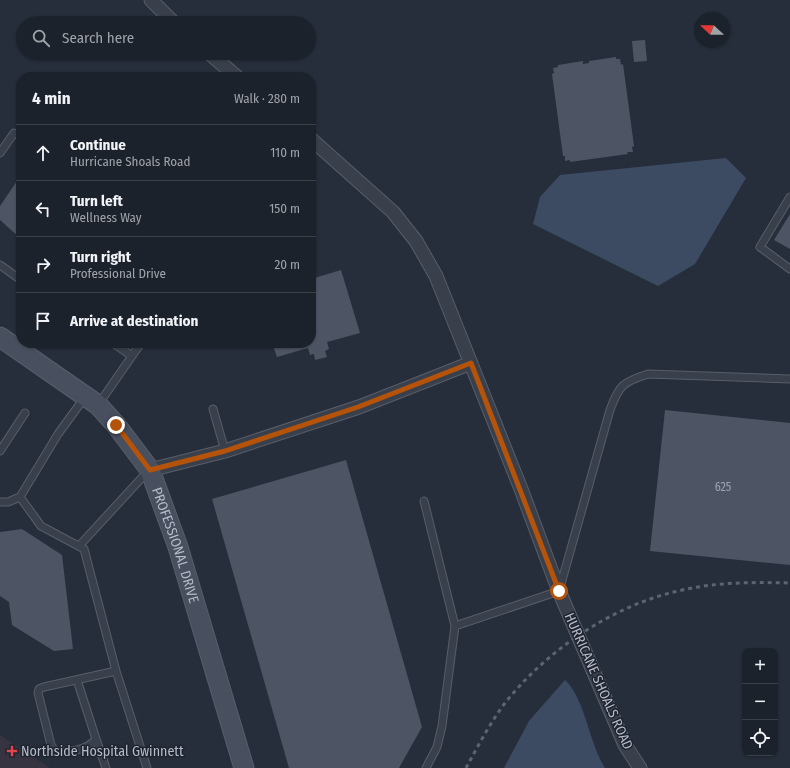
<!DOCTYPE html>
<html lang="en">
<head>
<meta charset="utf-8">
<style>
	body { margin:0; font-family:"Fira Sans Condensed",sans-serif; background:#292f38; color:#f1f3f6 }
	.controls { position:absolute; right:12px; bottom:12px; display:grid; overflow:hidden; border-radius:8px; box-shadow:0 1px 3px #0004 }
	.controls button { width:36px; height:36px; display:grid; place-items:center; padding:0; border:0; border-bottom:1px solid #3a3f48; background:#1c222c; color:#f1f3f6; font:20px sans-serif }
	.compass { position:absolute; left:694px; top:12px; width:36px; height:36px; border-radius:50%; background:#1c222c; box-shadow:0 1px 3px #0004; rotate:292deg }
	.stop { position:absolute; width:12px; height:12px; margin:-9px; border:3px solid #b45309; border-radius:50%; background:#fff }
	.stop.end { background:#b45309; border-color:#fff; box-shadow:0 1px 4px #0008 }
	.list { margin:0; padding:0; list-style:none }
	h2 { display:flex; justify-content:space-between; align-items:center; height:52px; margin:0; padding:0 16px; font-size:17px }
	h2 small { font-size:13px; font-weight:400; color:#a0a4a9 }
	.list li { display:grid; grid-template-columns:26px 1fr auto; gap:12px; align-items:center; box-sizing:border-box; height:56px; padding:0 16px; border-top:1px solid #3a3f48 }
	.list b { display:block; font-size:15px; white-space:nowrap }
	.list p { margin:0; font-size:13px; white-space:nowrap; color:#a0a4a9 }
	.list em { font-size:13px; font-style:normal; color:#a0a4a9 }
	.icon { flex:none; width:22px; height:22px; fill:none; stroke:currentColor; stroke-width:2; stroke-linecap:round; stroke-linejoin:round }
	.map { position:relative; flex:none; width:790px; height:768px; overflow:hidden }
	.search { position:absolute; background:#1c222c; box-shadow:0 1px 3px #0004; left:16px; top:16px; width:300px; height:44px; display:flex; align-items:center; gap:10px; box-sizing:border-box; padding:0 14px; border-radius:22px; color:#a0a4a9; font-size:15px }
	.panel { position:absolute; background:#1c222c; box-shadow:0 1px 3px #0004; left:16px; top:72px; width:300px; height:276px; border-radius:16px }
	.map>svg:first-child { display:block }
	.medical { fill:#363440 }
	.water { fill:#3d4b62 }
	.building { fill:#4d5564 }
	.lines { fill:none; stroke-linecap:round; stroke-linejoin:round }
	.lane-casing { stroke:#585e69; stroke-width:9 }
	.street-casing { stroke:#585e69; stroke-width:15 }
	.secondary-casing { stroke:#585e69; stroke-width:21 }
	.lane { stroke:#3a404b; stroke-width:7 }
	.street { stroke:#3a404b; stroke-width:13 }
	.secondary { stroke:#484f5e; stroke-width:19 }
	.rail { stroke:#5c6472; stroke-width:3; stroke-dasharray:4 4; stroke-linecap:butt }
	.route { stroke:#b45309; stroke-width:5 }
	.health-dot { fill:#e0444e; stroke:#1f2530; stroke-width:1.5 }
	.labels { text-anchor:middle; stroke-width:3; stroke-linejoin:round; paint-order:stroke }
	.number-label { font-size:12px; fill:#9ca2ae }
	.street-label { font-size:14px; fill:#b6bbc7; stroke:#1f2530 }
	.poi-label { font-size:14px; fill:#b6bbc7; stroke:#1f2530; text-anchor:start }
</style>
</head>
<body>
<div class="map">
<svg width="790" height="768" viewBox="0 0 790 768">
	<rect width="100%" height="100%" fill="#262e3b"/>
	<path class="medical" d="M0 735 50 768H0Z"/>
	<path class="water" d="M726 158 746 178 695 264 658 286 533 224 540 197 560 175Z
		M565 680C585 698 589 743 605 768H504L529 721Z"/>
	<path class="building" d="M645 40 647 61 634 62 632 41Z
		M616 57V59H620L621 65 623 64 634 146 632 147 633 152H627L628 154 570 162V160L565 161V156H563L552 74 554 73 553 68 558 67V65L583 61V64L589 63V61Z
		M21 175V239L0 220V206Z
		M790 214V249L774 240Z
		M341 270 360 333 327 342 329 349 325 351 327 357 315 360 314 354 310 355 308 348 277 357 272 343H311V279Z
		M665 410 790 423V565L650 551Z
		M346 460 422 727 399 768H289L212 499Z
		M22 529 62 555 73 649 54 651 12 625 9 602 0 596V532Z"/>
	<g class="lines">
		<g class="lane-casing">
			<path id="lane" d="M0 153 14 133 21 135
				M790 197 760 247 790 269
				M0 265 21 280
				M113 343 132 356
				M85 397 58 434 20 497 41 526 84 549 116 671 147 768
				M98 405 141 343
				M213 409 225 451
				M0 451 25 413
				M424 501 455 626 559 591 610 410C619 385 623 382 648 374L790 379
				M0 502H8L20 497
				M79 546 148 471
				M77 680 96 739C88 750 68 753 55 751L51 745 38 693 39 689 44 687 116 671
				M96 739 106 768
				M426 768 437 747 442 726 455 626"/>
		</g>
		<g class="street-casing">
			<path id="street" d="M151 0 174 23
				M209 53 237 77
				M311 139 393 212 416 241 436 276 521 489 559 591 625 745 640 768
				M150 470 225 451 359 407 471 363"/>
		</g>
		<g class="secondary-casing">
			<g id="secondary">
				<path id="s1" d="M0 337 98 405 116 425 150 470 178 547 244 768"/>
			</g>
		</g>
		<use href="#lane" class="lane"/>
		<use href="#street" class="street"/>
		<use href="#secondary" class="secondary"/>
		<path class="rail" d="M466 768C478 746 490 723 505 703 547 650 612 606 678 591 715 582 752 582 790 583"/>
	</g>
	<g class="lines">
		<path class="route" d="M116 425 150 470 225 451 358 407 471 363 559 591"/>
	</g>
	<path class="health-dot" d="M10 745h4v4h4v4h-4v4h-4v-4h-4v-4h4z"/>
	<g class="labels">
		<g class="number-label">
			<text x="723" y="491">625</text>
		</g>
		<g class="street-label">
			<text dy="5" stroke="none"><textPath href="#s1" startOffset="282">PROFESSIONAL DRIVE</textPath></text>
			<text transform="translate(599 681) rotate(66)" y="5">HURRICANE SHOALS ROAD</text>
		</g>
		<g class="poi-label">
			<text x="21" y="756">Northside Hospital Gwinnett</text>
		</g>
	</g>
</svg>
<div class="controls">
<button>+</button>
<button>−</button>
<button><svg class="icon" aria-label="locate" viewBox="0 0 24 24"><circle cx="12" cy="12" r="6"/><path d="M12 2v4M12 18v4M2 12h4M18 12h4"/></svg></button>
</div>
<svg class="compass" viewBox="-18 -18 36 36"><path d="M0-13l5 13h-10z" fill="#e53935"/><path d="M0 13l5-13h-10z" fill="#a0a4a9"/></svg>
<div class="stop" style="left:559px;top:591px"></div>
<div class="stop end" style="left:116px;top:425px"></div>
<div class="search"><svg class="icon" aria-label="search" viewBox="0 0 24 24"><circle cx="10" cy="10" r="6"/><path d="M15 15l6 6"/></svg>Search here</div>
<section class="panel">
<h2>4 min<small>Walk · 280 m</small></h2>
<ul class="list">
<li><svg class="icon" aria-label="ahead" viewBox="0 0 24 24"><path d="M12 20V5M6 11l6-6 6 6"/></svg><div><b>Continue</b><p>Hurricane Shoals Road</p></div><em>110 m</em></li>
<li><svg class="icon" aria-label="left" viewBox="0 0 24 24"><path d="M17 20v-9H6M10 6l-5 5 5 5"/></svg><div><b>Turn left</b><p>Wellness Way</p></div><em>150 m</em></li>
<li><svg class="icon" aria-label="right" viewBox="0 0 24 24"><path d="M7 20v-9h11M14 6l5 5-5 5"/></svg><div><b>Turn right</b><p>Professional Drive</p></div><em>20 m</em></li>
<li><svg class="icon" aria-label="arrive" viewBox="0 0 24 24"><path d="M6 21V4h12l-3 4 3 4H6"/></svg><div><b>Arrive at destination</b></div></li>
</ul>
</section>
</div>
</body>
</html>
